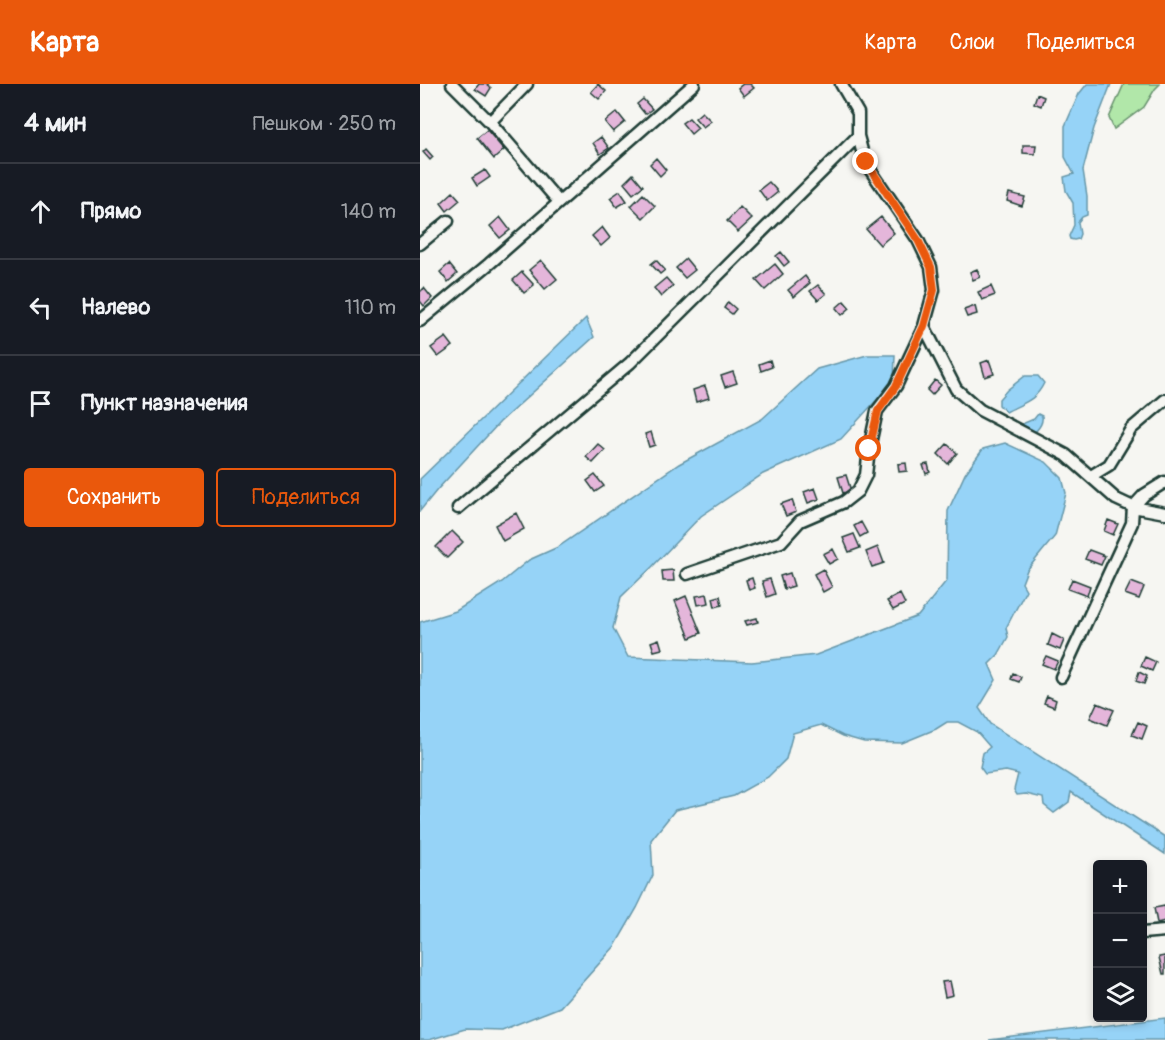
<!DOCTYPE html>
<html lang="ru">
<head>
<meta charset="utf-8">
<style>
	body { margin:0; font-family:Pangolin,sans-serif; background:#20242c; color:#f1f3f6 }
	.controls { position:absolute; right:18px; bottom:18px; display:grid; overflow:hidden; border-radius:6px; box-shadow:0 3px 9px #0003 }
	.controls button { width:54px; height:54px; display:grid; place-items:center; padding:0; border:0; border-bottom:2px solid #363941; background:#171b24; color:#f1f3f6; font:30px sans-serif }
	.stop { position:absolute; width:18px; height:18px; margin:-14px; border:4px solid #ea580c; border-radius:50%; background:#fff }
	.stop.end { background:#ea580c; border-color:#fff; box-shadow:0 2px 6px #0008 }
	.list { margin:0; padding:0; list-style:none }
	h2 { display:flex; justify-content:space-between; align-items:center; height:78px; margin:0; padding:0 24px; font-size:26px }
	h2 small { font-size:20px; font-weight:400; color:#9ea1a6 }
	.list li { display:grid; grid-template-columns:39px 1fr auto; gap:18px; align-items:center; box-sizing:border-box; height:96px; padding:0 24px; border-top:2px solid #363941 }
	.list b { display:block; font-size:22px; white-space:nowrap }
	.list em { font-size:20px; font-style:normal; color:#9ea1a6 }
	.actions { display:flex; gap:12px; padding:18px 24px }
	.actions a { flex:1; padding:14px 0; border:2px solid #ea580c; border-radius:6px; text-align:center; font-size:21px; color:#ea580c }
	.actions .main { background:#ea580c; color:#fff }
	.icon { flex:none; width:33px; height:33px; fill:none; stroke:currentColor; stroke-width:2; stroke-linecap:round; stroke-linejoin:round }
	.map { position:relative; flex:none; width:745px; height:956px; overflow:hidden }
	header { display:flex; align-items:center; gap:36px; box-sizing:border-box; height:84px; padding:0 30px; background:#ea580c; color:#fff }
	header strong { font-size:28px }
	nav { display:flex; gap:33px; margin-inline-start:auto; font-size:21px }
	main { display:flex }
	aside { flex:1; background:#171b24 }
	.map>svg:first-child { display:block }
	.green { fill:#b1e7a9; stroke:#68926e; stroke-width:1.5 }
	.water { fill:#96d3f7; stroke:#6697a9; stroke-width:1.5 }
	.building { fill:#e4b6da; stroke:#1f3d34; stroke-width:1.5 }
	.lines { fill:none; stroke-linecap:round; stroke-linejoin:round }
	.minor-casing { stroke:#1f3d34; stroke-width:15 }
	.minor { stroke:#f6f6f2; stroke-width:10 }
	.route { stroke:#ea580c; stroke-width:8 }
</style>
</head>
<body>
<header>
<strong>Карта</strong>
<nav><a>Карта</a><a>Слои</a><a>Поделиться</a></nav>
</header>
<main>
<aside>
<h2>4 мин<small>Пешком · 250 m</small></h2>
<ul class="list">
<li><svg class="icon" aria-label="ahead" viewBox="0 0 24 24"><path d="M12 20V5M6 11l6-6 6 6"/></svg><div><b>Прямо</b></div><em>140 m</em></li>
<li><svg class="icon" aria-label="left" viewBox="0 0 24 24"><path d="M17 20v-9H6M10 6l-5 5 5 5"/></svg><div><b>Налево</b></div><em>110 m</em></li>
<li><svg class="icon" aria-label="arrive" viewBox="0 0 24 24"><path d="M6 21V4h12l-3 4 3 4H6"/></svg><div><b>Пункт назначения</b></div></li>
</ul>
<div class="actions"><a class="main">Сохранить</a><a>Поделиться</a></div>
</aside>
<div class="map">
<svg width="745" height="956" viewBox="0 0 745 956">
	<rect width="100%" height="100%" fill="#f6f6f2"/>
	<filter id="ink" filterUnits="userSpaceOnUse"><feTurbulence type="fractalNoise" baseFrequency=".0167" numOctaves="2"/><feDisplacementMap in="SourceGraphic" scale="12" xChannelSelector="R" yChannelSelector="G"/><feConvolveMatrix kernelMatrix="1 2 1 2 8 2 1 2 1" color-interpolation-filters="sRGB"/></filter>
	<g filter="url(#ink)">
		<path class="green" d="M704 0H740L735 5 724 23 694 45 689 34Z"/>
		<path class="water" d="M667 0H691L674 44 663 86 667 112V131L662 133 658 138 660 150 658 155 654 156 650 155 649 152 654 141 653 119 646 107 644 93 654 90 645 73V42L659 10Z
			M166 234 174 253 80 338 17 406 0 427V395Z
			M447 271H475L474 297 421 355 343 390 281 432 232 483 201 513 193 544 208 573 332 578 396 571 498 532 527 496 528 427 545 390 563 365 585 359 626 378 642 394 646 409 635 452 607 486 602 499 606 506 586 544 588 553 578 571 569 580 576 596 559 624 570 640 745 753V770L651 708 649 718 634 729 624 721 623 714 606 710 597 711 594 706 598 690 586 687 565 690 560 683 563 669 570 663 557 648 538 638H527L516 645 482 659 444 658 423 652 401 641 373 649 366 675 348 693 314 712 255 726 231 756 233 791 217 824 195 862 140 923 82 946 45 945 9 956H0V538L36 527 82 498 109 476 138 463 259 380 342 335 397 285Z
			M605 292H618L624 299C615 318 602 319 586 328L579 321V315L587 306Z
			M618 330 622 332C623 338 620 343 616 347L611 348 602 340 614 335Z
			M745 934V956H569Z"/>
		<path class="building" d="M59 0H66L71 4 66 12 55 5Z
			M178 0 186 7 179 15 171 8Z
			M323 0H330L334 4 324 12 318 4Z
			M617 10 624 13 621 22 614 19Z
			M223 15 232 25 225 30 217 20Z
			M197 28 205 38 193 48 185 38Z
			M282 28 291 37 283 43 275 34Z
			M269 34 278 44 271 50 262 39Z
			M67 46 84 66 74 75 57 54Z
			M181 53 189 64 180 70 173 59Z
			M603 61H616L615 70 603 69Z
			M6 65 13 73 10 76 3 68Z
			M236 74 246 86 240 92 230 80Z
			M65 86 70 93 57 102 52 94Z
			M213 90 223 102 213 110 204 99Z
			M349 98 358 108 347 117 339 106Z
			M200 107 207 117 197 123 190 114Z
			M33 108 40 116 27 127 21 119Z
			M589 109 605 113 602 122 587 117Z
			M223 110 235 122 223 134 211 122Z
			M320 123 332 135 318 148 307 137Z
			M80 133 90 146 80 154 70 142Z
			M461 133 474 149 460 161 446 145Z
			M182 143 190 154 181 162 172 152Z
			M361 168 369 178 364 182 356 172Z
			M266 175 275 186 265 194 256 184Z
			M121 176 137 195 125 205 109 186Z
			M236 176 245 186 240 190 231 180Z
			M29 180 37 190 28 198 20 188Z
			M355 180 363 190 345 206 336 196Z
			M557 185 560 193 553 196 550 188Z
			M102 188 114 201 104 209 93 196Z
			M385 192 390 199 374 213 368 206Z
			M246 194 253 202 241 213 234 204Z
			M398 201 406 210 398 216 390 207Z
			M571 202 575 211 562 216 558 208Z
			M4 204 12 214 4 222 0 217V208Z
			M424 217 430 224 422 231 416 224Z
			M308 218 316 225 312 230 304 224Z
			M555 222 557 230 547 233 544 226Z
			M26 253 33 262 18 273 11 264Z
			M350 276 352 283 341 287 339 280Z
			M569 276 574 290 565 293 561 279Z
			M313 288 317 299 305 303 301 292Z
			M515 296 521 301 512 311 507 306Z
			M285 302 289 314 276 318 273 306Z
			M231 348 235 361 229 363 225 350Z
			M178 360 185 366 173 379 166 373Z
			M527 360 537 369 528 380 518 370Z
			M486 379 487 387 479 388 478 380Z
			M508 380 510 388 506 390 503 381Z
			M175 391 184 402 175 408 167 397Z
			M426 391 431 407 423 409 418 393Z
			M395 404 399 415 388 419 384 408Z
			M372 416 376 428 366 432 361 420Z
			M96 429 104 445 83 457 75 441Z
			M688 436 698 440 693 451 684 447Z
			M441 438 447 449 440 453 434 442Z
			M32 447 43 458 27 474 16 463Z
			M434 450 440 464 429 468 423 454Z
			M458 463 464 479 452 483 446 468Z
			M413 465 418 475 409 480 403 470Z
			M669 466 685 472 681 481 665 475Z
			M403 485 412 503 403 508 394 490Z
			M253 486 254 497H243L242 487Z
			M370 489 374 502 364 505 360 492Z
			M332 494 335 504 329 506 326 496Z
			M350 495 355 510 347 513 342 497Z
			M652 495 670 502 667 512 648 505Z
			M711 498 724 503 719 515 705 510Z
			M287 510 289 519 278 521 276 512Z
			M480 510 485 520 473 526 467 517Z
			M266 512 281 549 270 554 255 517Z
			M300 512 302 521 295 523 293 514Z
			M337 534 338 538 327 541 325 537Z
			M632 550 644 556 640 566 628 561Z
			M239 555 242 565 234 567 231 558Z
			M626 572 638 577 634 585 622 580Z
			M725 573 736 578 732 587 721 582Z
			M719 588 727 592 724 600 716 597Z
			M593 589 601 593 599 598 591 595Z
			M627 612 636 616 634 623 624 619Z
			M677 619 694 626 687 641 670 634Z
			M718 638 727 642 722 655 712 651Z
			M745 822V837L737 839 734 824Z
			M745 872V890H743L739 873Z
			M530 897 533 911 525 913 522 898Z"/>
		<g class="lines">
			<g class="minor-casing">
				<path id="minor" d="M32 0 70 38 139 118
					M421 0 438 29V52L445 78 498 156 511 183 514 206 504 242 536 305 560 326 646 371 696 415 713 423 712 439 641 593
					M70 38 107 0
					M0 160 28 137
					M0 237 69 180 274 0
					M671 392 689 381 711 345 745 316
					M745 398 724 411 713 423 745 429
					M38 424 210 279 438 52
					M267 490 361 458 380 437 424 418 438 407 446 391 449 365 457 327 476 302 504 242
					M722 849 745 847"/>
			</g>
			<use href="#minor" class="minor"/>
		</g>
	</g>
	<g class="lines" filter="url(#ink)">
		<path class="route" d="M446 78 498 156 511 183 514 206 504 242 476 302 458 327 449 365"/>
	</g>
</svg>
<div class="controls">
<button>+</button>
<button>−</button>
<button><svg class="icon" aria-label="layers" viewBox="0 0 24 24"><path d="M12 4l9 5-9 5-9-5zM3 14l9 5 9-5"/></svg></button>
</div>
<div class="stop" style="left:449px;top:365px"></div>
<div class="stop end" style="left:446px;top:78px"></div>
</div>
</main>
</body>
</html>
